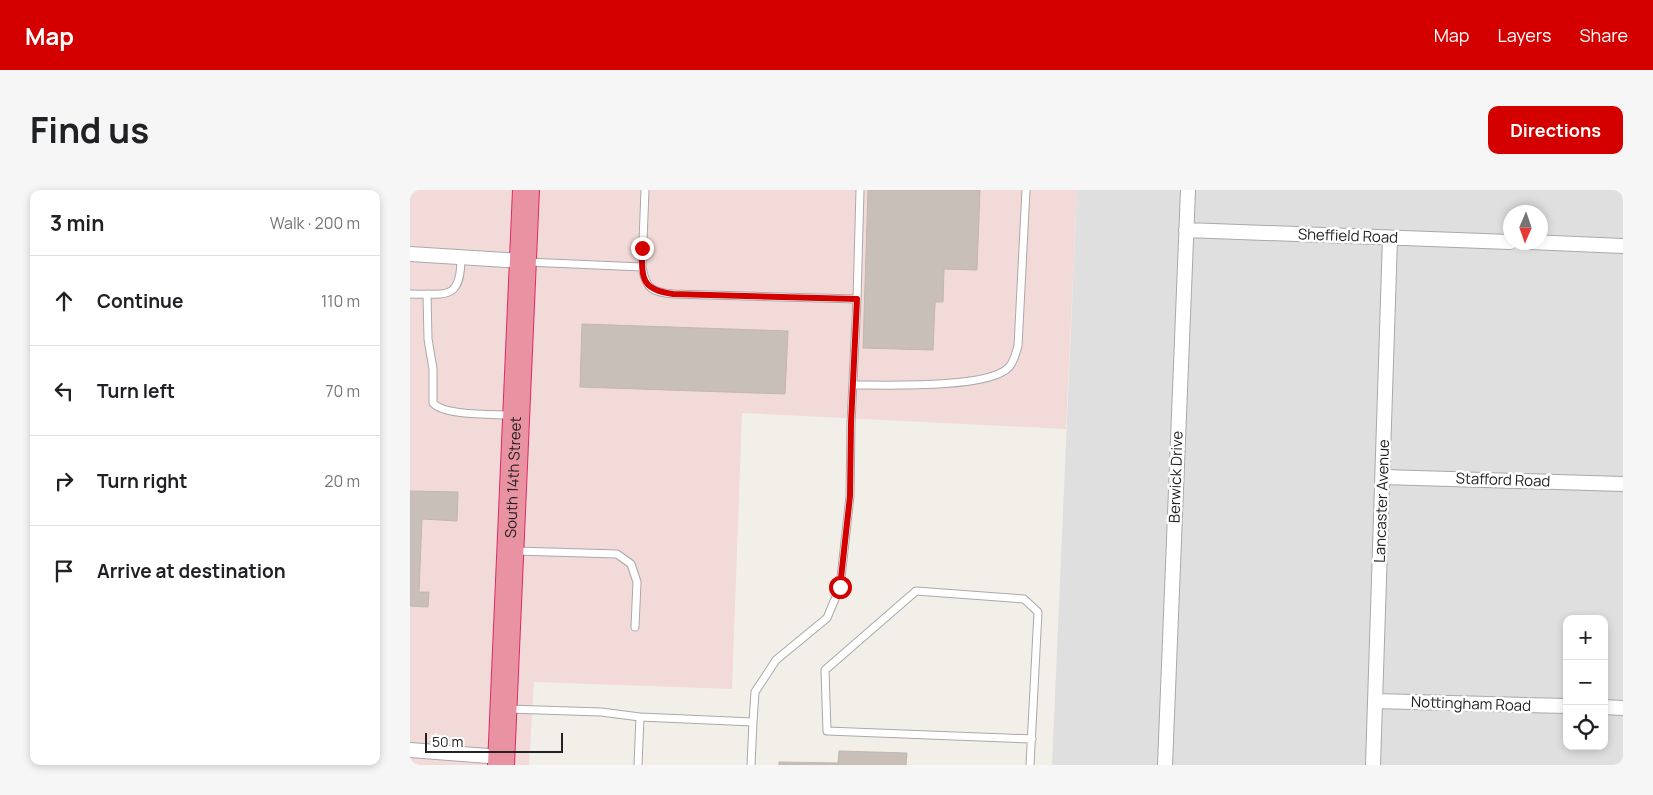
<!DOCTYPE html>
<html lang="en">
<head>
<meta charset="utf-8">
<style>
	body { margin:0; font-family:Manrope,sans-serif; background:#f6f6f6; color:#202124 }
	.controls { position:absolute; right:15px; bottom:15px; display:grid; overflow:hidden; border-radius:10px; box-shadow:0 2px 8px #0003 }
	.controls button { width:45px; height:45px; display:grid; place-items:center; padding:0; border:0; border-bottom:1px solid #e0e0e0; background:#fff; color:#202124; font:25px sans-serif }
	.compass { position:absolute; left:1093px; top:15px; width:45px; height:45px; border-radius:50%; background:#fff; box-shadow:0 2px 8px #0003; rotate:182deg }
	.scale { position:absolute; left:15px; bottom:12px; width:138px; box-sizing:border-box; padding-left:5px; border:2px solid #222; border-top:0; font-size:14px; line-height:18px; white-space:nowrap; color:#222; -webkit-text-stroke:4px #fff; paint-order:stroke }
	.stop { position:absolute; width:15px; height:15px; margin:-11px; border:4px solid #d40000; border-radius:50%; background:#fff }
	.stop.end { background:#d40000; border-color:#fff; box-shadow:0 1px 5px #0008 }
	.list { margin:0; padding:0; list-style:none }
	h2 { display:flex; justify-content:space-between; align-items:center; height:65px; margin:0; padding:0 20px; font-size:21px }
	h2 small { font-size:16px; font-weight:400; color:#757577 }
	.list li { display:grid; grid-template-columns:32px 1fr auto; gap:15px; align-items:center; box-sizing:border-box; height:90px; padding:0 20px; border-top:1px solid #e0e0e0 }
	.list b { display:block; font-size:19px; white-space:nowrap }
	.list em { font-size:16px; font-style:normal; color:#757577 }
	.icon { flex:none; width:28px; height:28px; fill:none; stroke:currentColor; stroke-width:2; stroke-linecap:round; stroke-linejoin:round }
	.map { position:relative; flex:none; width:1213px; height:575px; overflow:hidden; border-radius:10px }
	header { display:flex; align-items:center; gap:30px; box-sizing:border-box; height:70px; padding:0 25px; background:#d40000; color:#fff }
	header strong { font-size:24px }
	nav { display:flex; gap:28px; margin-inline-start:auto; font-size:18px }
	.intro { display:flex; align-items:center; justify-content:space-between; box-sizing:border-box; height:120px; padding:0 30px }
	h1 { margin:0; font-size:35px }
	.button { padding:12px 22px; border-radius:10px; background:#d40000; color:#fff; font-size:18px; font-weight:700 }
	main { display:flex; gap:30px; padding:0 30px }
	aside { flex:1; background:#fff; border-radius:10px; box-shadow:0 2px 8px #0003 }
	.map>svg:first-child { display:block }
	.residential { fill:#e0dfdf; fill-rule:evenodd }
	.commercial { fill:#f2dad9 }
	.building { fill:#c7bfb8; stroke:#c4b6ab }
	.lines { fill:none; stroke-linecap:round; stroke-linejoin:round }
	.lane-casing { stroke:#a9a9a9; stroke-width:9 }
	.street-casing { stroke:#a9a9a9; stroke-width:16 }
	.highway-casing { stroke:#dc2a67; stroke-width:28 }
	.lane { stroke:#fff; stroke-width:7 }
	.street { stroke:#fff; stroke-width:14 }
	.highway { stroke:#e892a2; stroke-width:26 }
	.route { stroke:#d40000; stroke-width:6 }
	.labels { text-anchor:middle; stroke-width:5; stroke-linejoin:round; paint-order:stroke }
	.street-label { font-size:15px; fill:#222; stroke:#fff }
</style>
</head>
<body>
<header>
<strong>Map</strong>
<nav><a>Map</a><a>Layers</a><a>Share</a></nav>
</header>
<div class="intro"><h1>Find us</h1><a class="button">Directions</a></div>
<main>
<aside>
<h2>3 min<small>Walk · 200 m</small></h2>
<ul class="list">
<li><svg class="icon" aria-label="ahead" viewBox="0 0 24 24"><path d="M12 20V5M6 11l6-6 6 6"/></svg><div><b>Continue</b></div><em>110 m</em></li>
<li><svg class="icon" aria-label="left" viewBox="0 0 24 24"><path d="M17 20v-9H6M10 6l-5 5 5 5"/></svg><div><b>Turn left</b></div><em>70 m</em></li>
<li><svg class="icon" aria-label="right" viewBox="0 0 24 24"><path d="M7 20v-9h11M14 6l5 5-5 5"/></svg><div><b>Turn right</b></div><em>20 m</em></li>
<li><svg class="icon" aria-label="arrive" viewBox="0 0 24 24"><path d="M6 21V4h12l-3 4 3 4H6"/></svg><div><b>Arrive at destination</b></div></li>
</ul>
</aside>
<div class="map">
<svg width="1213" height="575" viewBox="0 0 1213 575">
	<rect width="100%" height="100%" fill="#f2efe9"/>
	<path class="residential" d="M667 0H1213V575H642ZM1100 22H1130V52H1100ZM1157 429H1194V556H1157Z"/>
	<path class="commercial" d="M0 0H107L82 575H0Z
		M125 0H667L656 239 332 223 322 499 124 492 119 575H101Z"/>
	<path class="building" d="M458 0H570L567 80 534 79 533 112H525L523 160 453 158Z
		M172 134 378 141 375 204 170 197Z
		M0 301 48 302 47 331 12 329 9 402H19L18 417 0 416Z
		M429 561 497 563 496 575H369V572L428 573Z"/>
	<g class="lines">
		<g class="lane-casing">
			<path id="lane" d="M117 72 232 77C236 99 242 102 263 104L447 109 441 233 440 306 430 397 417 428 366 470 345 502 343 532 230 527 228 575
				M232 77 235 0
				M0 104C36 104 51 111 51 67
				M17 104 18 149 23 179V213C35 226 82 224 100 225
				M447 109 450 0
				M443 195C473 195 580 199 599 177 604 172 606 162 608 156L616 0
				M106 361 207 364 221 374 227 392 225 437
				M98 519 191 522 230 527
				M341 575 343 532
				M620 575 628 422 614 409 506 401 415 480 417 541 622 549"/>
		</g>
		<g class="street-casing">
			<path id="street" d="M776 40 1100 52
				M1120 52 1213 56
				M0 64 114 71
				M973 287 1213 294
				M965 511 1157 516
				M1194 517 1213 518
				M0 560 91 567
				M755 575 778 0
				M963 575 980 48"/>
		</g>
		<g class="highway-casing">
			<g id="highway">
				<path id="s1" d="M91 575 116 0"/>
			</g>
		</g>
		<use href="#lane" class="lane"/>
		<use href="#street" class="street"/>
		<use href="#highway" class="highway"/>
	</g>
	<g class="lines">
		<path class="route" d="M232 58C232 87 230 100 263 104L447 109 441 233 440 306 430 397"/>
	</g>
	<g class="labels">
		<g class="street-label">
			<text transform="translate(938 46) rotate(2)" y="5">Sheffield Road</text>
			<text transform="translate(766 287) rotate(-88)" y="5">Berwick Drive</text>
			<text dy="5" stroke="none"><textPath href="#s1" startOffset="288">South 14th Street</textPath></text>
			<text transform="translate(1093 290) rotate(2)" y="5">Stafford Road</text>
			<text transform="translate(972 311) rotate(-88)" y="5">Lancaster Avenue</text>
			<text transform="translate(1061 514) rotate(2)" y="5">Nottingham Road</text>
		</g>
	</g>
</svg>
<div class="controls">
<button>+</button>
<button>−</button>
<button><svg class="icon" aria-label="locate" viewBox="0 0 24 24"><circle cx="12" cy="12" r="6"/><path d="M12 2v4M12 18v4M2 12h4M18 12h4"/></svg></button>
</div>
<svg class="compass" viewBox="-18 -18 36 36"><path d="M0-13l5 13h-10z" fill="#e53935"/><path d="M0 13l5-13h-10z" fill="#757577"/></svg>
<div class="scale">50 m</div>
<div class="stop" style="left:430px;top:397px"></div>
<div class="stop end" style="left:232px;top:58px"></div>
</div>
</main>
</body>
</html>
